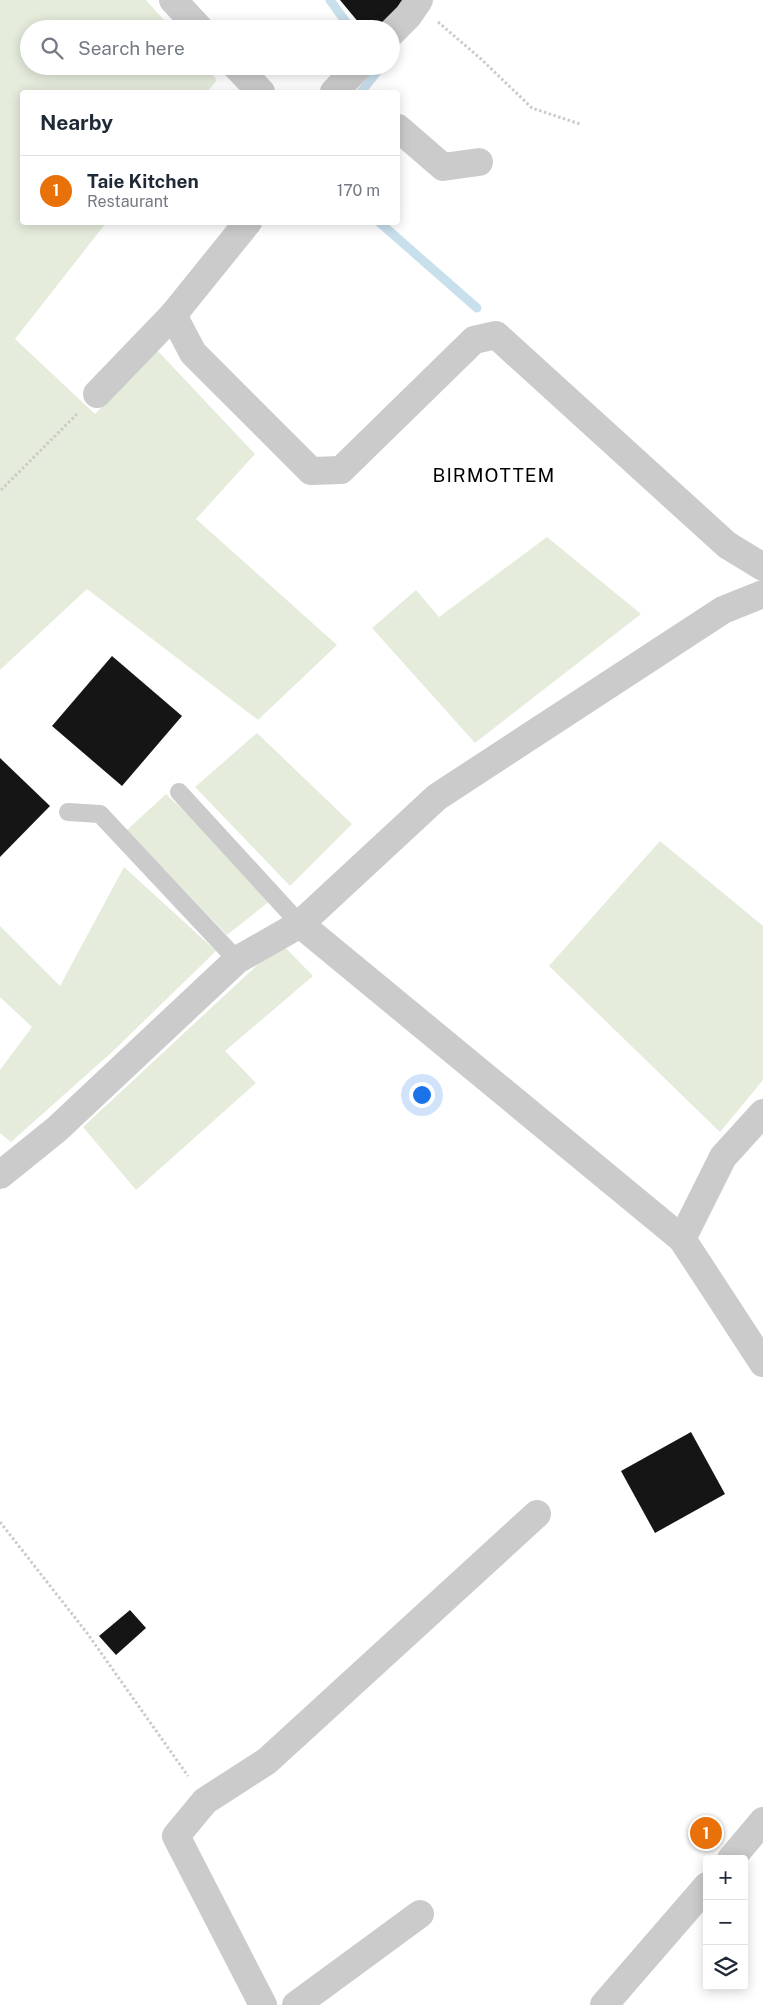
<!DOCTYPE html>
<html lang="en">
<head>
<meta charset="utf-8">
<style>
	body { margin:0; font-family:"Public Sans",sans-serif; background:#f6f6f7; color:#1f2937 }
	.controls { position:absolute; right:15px; bottom:15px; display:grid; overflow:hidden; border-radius:5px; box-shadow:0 2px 12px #0003 }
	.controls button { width:45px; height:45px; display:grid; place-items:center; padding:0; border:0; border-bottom:1px solid #e0e1e3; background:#fff; color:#1f2937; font:25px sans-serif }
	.you { position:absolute; left:421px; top:1094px; width:18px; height:18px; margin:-12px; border:4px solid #fff; border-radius:50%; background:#1a73e8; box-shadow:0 0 0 8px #1a73e833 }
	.badge { display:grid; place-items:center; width:32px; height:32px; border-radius:50%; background:#e53046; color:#fff; font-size:16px; font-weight:700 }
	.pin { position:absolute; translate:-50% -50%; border:2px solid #fff; box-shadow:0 1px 5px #0006 }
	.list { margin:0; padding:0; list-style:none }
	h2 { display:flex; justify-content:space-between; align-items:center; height:65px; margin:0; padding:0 20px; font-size:21px }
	h2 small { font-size:16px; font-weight:400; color:#747a83 }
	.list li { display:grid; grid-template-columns:32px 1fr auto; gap:15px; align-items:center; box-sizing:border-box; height:70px; padding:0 20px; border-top:1px solid #e0e1e3 }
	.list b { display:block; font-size:19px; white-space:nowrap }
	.list p { margin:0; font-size:16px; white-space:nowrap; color:#747a83 }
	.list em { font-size:16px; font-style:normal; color:#747a83 }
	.icon { flex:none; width:28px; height:28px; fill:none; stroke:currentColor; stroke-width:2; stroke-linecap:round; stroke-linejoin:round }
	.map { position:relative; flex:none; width:763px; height:2005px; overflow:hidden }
	.search { position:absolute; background:#fff; box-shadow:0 2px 12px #0003; left:20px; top:20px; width:380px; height:55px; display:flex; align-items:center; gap:12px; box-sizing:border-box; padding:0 18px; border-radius:28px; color:#747a83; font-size:19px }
	.panel { position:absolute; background:#fff; box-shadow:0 2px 12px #0003; left:20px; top:90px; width:380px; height:135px; border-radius:5px }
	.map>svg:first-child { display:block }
</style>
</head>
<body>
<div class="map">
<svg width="763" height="2005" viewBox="0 0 763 2005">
	<rect width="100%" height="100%" fill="#fff"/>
	<g fill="#e5ecdc">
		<path d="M0,0H146L172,29H29V66H205L217,80L207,92H22V222L106,223L15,339L95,414L156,349L255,454L196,519L337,645L258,720L87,589L0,670Z"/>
		<path d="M547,537L641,614L475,743L372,628L416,590L439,617Z"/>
		<path d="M257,733L352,824L290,886L195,787Z"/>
		<path d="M166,794L276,896L227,935L127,830Z"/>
		<path d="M660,841L763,926V1080L720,1132L549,966Z"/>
		<path d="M124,867L216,951L112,1052L11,1142L0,1133V1070L32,1027L0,997V926L60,986Z"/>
		<path d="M281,943L313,976L225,1051L256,1083L136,1190L83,1127Z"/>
	</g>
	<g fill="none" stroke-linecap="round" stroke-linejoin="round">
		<g stroke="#c8dfec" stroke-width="9">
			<path d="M330,0L351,29"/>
			<path d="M361,92L380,68L378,66"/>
			<path d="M379,222L477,308"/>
		</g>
	</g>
	<g fill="#151515">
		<path d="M340,0H406L378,29H364Z"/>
		<path d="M112,656L182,716L122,786L52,726Z"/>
		<path d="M0,758L50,806L0,857Z"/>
		<path d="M691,1432L725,1494L655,1533L621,1471Z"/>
		<path d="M130,1610L146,1628L116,1655L99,1636Z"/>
	</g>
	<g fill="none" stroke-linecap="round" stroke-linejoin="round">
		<g stroke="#cbcbcb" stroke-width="3" stroke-dasharray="2.5 2.5" stroke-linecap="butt">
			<path d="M438,22L481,59L532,108L580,124"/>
			<path d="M1,490L77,414"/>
			<path d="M0,1522L87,1633L188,1776"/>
		</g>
		<g stroke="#cbcbcb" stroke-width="18">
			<path d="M179,792L300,924"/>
			<path d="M68,812L100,814L237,960"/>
		</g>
		<g stroke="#cbcbcb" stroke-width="28">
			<path d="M173,0L200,29"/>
			<path d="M391,33L408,16L419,0"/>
			<path d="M236,66L261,92"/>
			<path d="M334,92L359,66"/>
			<path d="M398,128L443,167L479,162"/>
			<path d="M248,222L173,315L193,353L311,471L341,470L474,340L496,335L727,545L763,567"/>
			<path d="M97,394L173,315"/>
			<path d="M300,924L682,1239"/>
			<path d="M763,1113L723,1157L682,1239L763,1363"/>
			<path d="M0,1175L57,1129L237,960L300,924L437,797L723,610L763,594"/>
			<path d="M731,1859L763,1821"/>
			<path d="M263,2005L176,1836L205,1801L267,1761L537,1514"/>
			<path d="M296,2005L420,1914"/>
			<path d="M604,2005L707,1886"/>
		</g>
	</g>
	<g text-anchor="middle" stroke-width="5" stroke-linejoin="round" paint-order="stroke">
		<g font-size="19" letter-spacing="1" fill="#000" stroke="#fff">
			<text x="494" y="482">BIRMOTTEM</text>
		</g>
	</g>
</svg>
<div class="controls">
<button>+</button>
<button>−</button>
<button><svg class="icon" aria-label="layers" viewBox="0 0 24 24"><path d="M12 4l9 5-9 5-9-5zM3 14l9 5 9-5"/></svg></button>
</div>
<div class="you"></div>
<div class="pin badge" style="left:706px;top:1833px;background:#e8710a">1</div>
<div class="search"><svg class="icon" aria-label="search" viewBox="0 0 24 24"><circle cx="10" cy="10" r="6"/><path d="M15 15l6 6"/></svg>Search here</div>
<section class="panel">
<h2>Nearby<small></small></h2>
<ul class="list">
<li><span class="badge" style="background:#e8710a">1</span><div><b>Taie Kitchen</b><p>Restaurant</p></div><em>170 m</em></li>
</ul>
</section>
</div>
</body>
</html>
